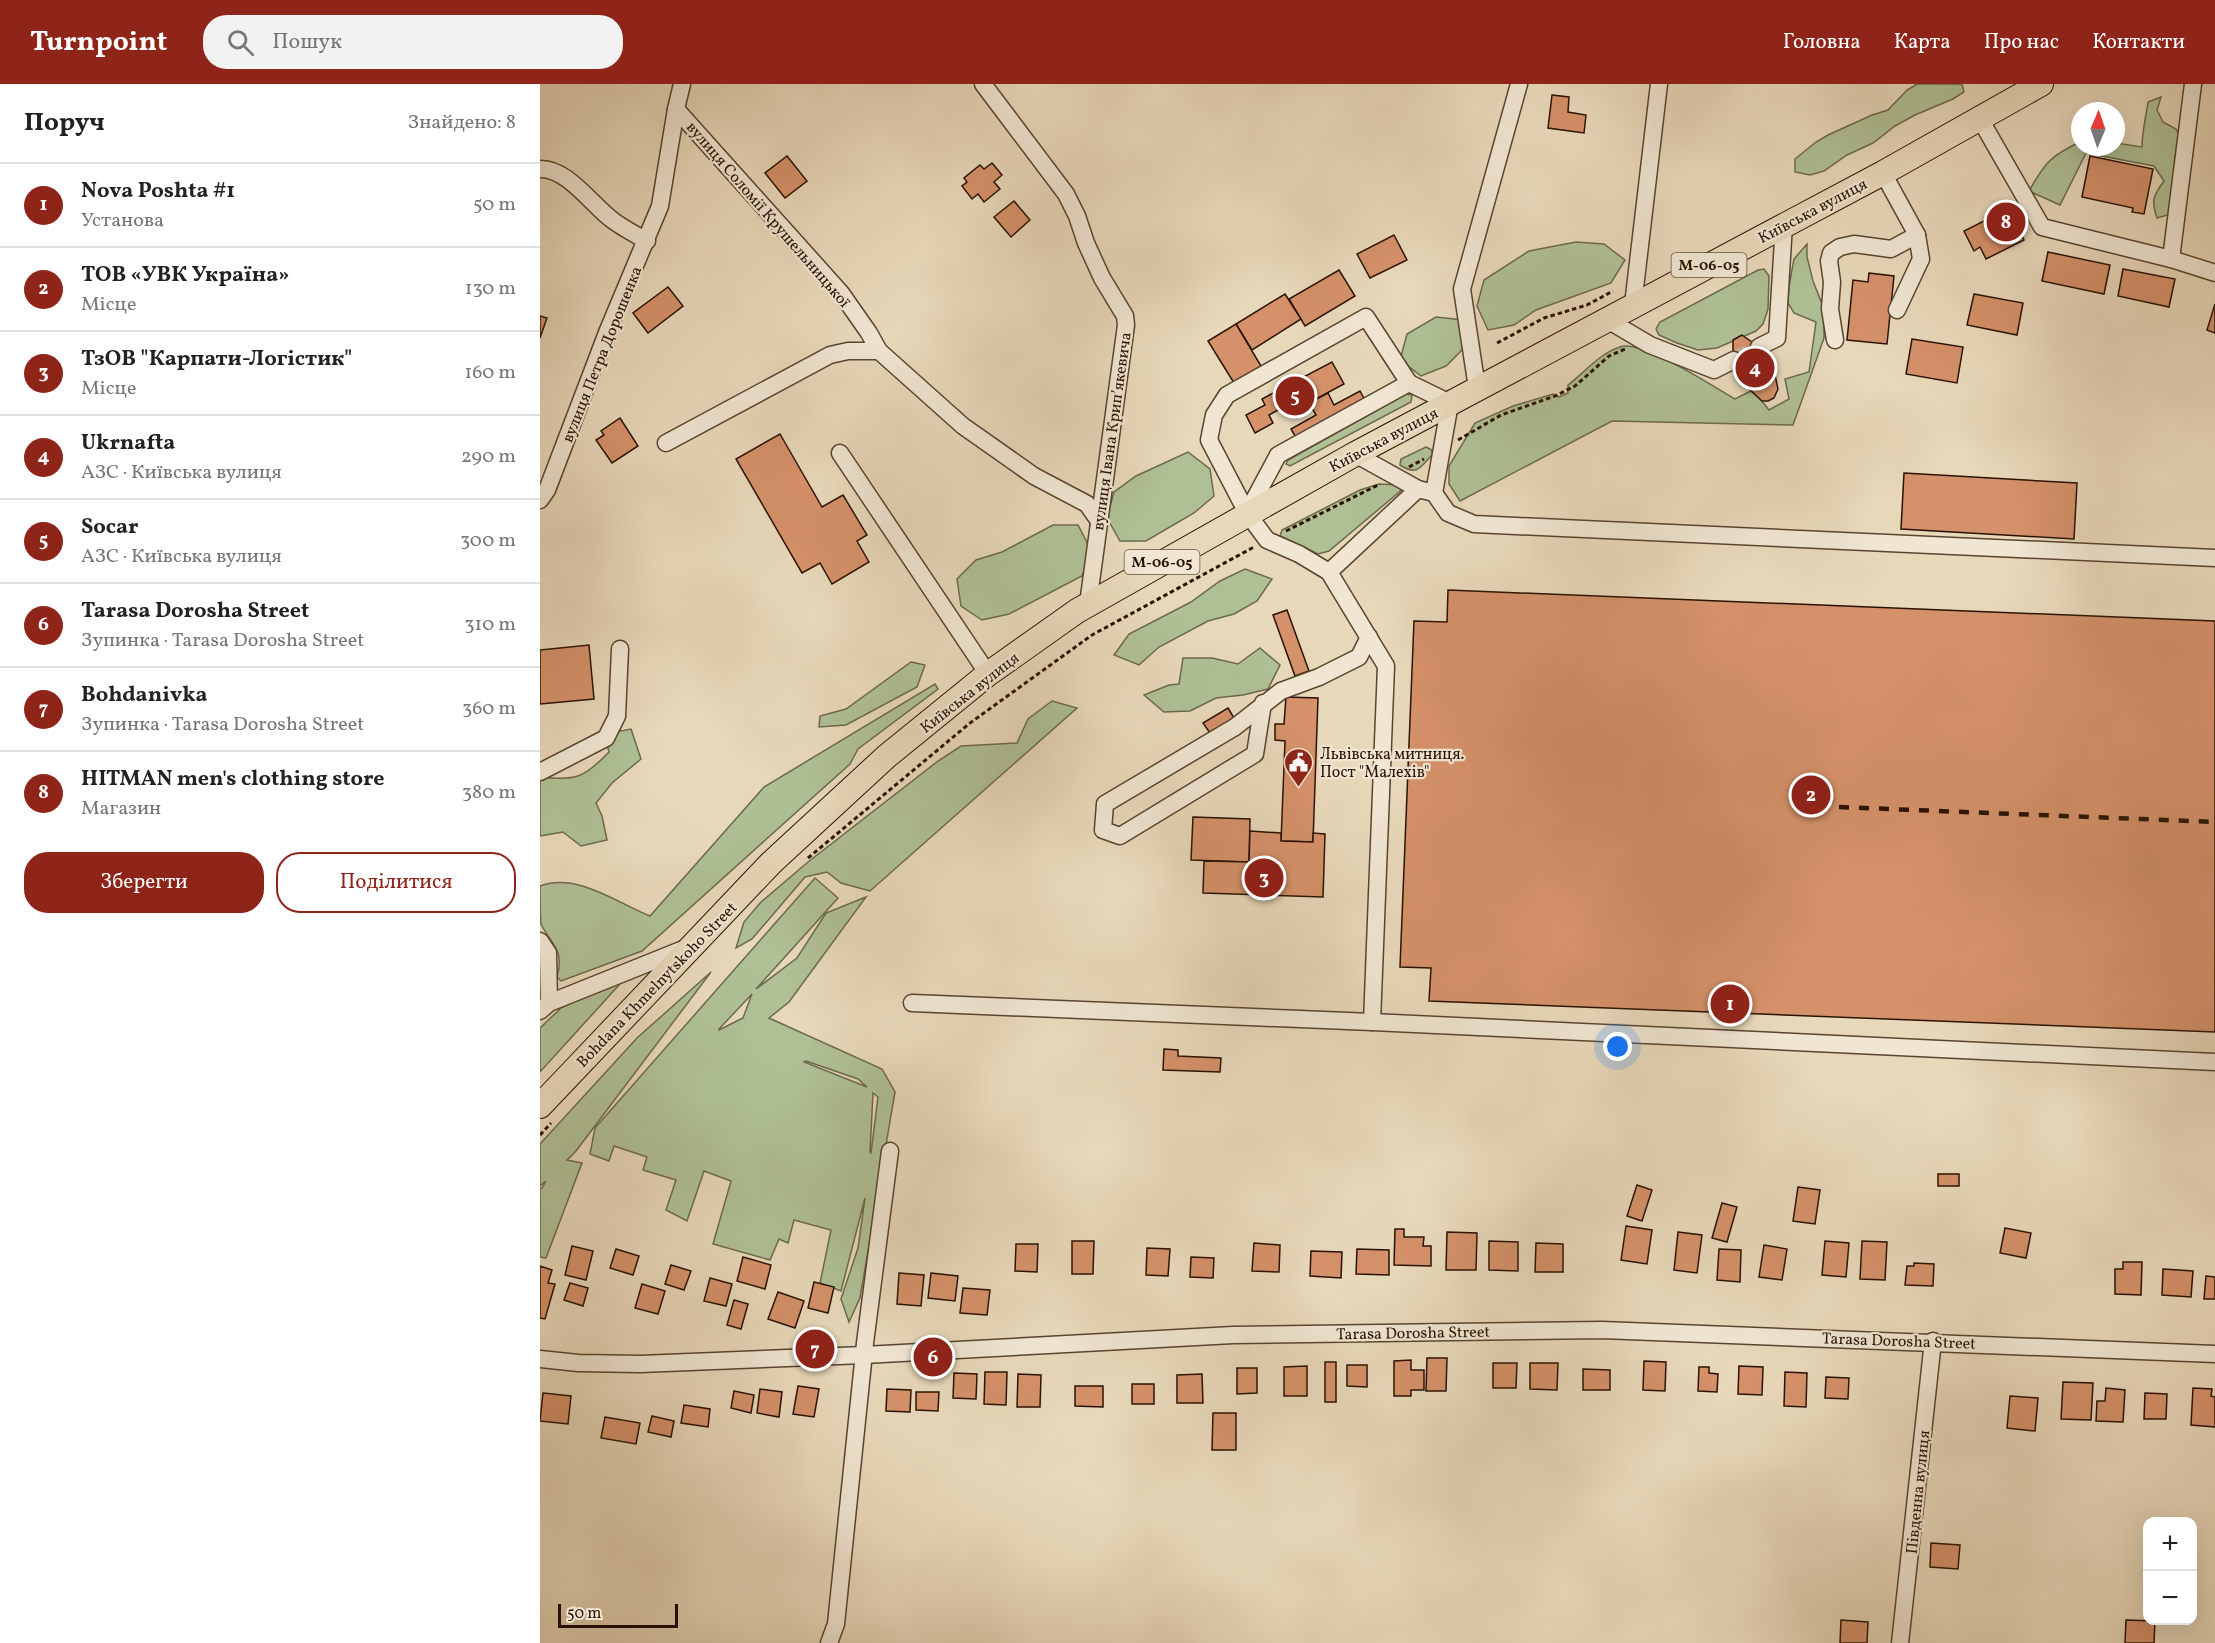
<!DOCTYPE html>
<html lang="uk">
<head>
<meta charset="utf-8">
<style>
	body { margin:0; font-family:Vollkorn,serif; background:#f2f2f2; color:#222 }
	.controls { position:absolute; right:18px; bottom:18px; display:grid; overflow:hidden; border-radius:12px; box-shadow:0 6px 24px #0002 }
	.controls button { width:54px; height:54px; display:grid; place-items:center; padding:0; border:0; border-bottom:2px solid #e0e0e0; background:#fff; color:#222; font:30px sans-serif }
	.compass { position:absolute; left:1531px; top:18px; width:54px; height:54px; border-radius:50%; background:#fff; box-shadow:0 6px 24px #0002; rotate:2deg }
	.scale { position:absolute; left:18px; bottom:15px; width:120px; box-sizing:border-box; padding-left:6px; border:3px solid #291202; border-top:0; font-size:16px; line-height:21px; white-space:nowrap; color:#291202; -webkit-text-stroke:4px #f0e6d2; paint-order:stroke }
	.you { position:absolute; left:1078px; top:963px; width:21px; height:21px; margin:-15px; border:4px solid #fff; border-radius:50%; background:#1a73e8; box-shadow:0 0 0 9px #1a73e833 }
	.badge { display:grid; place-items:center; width:39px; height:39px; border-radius:50%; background:#8f2418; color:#fff; font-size:20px; font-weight:700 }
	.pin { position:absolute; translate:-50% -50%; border:3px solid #fff; box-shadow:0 2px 6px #0006 }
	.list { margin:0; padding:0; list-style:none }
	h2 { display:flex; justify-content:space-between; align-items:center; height:78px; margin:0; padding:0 24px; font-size:26px }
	h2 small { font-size:20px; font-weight:400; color:#767676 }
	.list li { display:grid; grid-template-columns:39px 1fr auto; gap:18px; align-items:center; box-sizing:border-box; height:84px; padding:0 24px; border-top:2px solid #e0e0e0 }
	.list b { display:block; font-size:22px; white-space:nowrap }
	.list p { margin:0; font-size:20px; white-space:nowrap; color:#767676 }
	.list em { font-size:20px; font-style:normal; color:#767676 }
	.actions { display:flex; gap:12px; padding:18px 24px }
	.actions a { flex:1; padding:14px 0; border:2px solid #8f2418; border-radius:24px; text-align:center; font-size:21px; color:#8f2418 }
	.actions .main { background:#8f2418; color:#fff }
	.icon { flex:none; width:33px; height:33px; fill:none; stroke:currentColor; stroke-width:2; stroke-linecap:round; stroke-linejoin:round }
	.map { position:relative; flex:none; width:1675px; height:1559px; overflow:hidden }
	header { display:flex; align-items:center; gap:36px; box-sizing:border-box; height:84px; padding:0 30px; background:#8f2418; color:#fff }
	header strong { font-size:28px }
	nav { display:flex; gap:33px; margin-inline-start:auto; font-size:21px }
	.search { width:420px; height:54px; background:#f2f2f2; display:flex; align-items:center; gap:15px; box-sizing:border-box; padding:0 21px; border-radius:24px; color:#767676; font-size:22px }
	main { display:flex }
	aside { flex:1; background:#fff }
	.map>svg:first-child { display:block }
</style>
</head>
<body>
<header>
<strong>Turnpoint</strong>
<div class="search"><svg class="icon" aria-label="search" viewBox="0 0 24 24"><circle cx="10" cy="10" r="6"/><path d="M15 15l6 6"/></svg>Пошук</div>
<nav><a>Головна</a><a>Карта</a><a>Про нас</a><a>Контакти</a></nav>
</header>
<main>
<aside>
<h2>Поруч<small>Знайдено: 8</small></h2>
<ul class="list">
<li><span class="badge">1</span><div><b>Nova Poshta #1</b><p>Установа</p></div><em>50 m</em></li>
<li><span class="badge">2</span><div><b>ТОВ «УВК Україна»</b><p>Місце</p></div><em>130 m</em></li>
<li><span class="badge">3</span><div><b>ТзОВ &quot;Карпати-Логістик&quot;</b><p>Місце</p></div><em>160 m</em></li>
<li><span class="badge">4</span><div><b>Ukrnafta</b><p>АЗС · Київська вулиця</p></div><em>290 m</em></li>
<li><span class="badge">5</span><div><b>Socar</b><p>АЗС · Київська вулиця</p></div><em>300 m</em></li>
<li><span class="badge">6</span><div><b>Tarasa Dorosha Street</b><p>Зупинка · Tarasa Dorosha Street</p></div><em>310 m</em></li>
<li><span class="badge">7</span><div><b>Bohdanivka</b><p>Зупинка · Tarasa Dorosha Street</p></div><em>360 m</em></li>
<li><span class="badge">8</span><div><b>HITMAN men's clothing store</b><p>Магазин</p></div><em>380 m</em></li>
</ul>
<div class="actions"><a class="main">Зберегти</a><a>Поділитися</a></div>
</aside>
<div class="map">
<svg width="1675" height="1559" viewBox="0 0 1675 1559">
	<rect width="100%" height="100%" fill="#e8d8ba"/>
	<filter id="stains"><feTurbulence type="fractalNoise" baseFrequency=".00333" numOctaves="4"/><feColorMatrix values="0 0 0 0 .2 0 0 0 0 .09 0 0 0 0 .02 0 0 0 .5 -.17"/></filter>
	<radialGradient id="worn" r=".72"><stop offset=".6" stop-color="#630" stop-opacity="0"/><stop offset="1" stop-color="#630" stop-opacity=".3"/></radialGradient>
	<g fill="#afc095" stroke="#6c694c" stroke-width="1.5" fill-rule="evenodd">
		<path d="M1377,0H1422L1424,8L1413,15L1375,31L1355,42L1333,59L1307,71L1284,87L1270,91L1255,88V75L1276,58L1288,51L1332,31L1348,26L1367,6Z"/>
		<path d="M1621,13L1617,26L1623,38L1636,45L1643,57L1631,130L1617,134C1611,117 1613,112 1624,97L1614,82L1546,69L1520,121L1489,107C1505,79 1510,72 1540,58V63H1576V59L1602,63C1602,48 1606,33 1608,18Z"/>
		<path d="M1036,158L1064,160L1085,176L1071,199L996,226L974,241L948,246L937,222L944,196L989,167Z"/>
		<path d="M1267,160V173L1273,197L1284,225V254L1253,341L1072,337L920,417L909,400V382L935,339L973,322L1013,310L1019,313L1028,309V301C1044,289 1060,269 1080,263C1101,255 1174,303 1195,315L1213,306L1229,326L1249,315L1245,295L1269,288L1276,238L1254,229L1248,219L1249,202L1254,175Z"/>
		<path d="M1224,185L1229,192L1228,225L1223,240L1216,247L1177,264L1158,266L1137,259L1119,251L1116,245L1120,238L1218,186Z"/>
		<path d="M896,233L923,236L925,263L906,282L881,292L860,276L867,250Z"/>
		<path d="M866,310L872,311L871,318L750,382L746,380L748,376Z"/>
		<path d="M886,363L892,366V371C880,384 877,392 860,381L861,375Z"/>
		<path d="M648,368L670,385L674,412L654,429L606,457H580L567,434L574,408L596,392Z"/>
		<path d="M839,400L860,401L864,404L789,467L778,470L740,452L742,446L820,406Z"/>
		<path d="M513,441H538L551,466L542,492L469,530L442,536L421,522L417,495L436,476L462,468Z"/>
		<path d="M705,485L732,495L717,517L694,530L668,537L619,563L599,581L574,571L589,550L651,518L680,497Z"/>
		<path d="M720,564L740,581L728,605L703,611L676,614L650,627L624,628L604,611L629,601L639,600L643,574H672L698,580Z"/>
		<path d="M371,578L385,581L377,603L306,641L279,643L280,632L306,625Z"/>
		<path d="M395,600L398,605L318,665L310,680L102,867L21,897L17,893C25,865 11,861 1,840C0,831 0,813 0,802C37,788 77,819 110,832L224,703Z"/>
		<path d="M512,617L537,624L330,807L301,799L287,788L265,793L212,855L196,864L204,838L221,818L268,778L398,677L421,662L477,659L488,635Z"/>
		<path d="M91,645L101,675L72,699L56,719L62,732L67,756L41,762L23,748L0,752V693C36,697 44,694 69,668L64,650Z"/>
		<path d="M275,794L298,814L216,905L257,874L286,829L326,813L249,918L229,934L342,985L355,1008L320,1214L309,1238L301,1215L318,1164L325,1114L301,1207L280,1199L291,1146L254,1136L248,1159L239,1155L230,1176L173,1160L191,1097L164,1087L147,1137L126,1126L136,1096L103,1086L107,1073L74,1062L69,1077L50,1070L55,1044ZM212,910L203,934L179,946V945ZM266,977L318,995L327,1003L264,978ZM333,1009L338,1013L331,1069L330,1068Z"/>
		<path d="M171,888L36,1067L27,1076L42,1079L6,1174L0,1173V1104H2L6,1097L0,1102V1060L97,954Z"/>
		<path d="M74,897H79V901L0,988V944L21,924Z"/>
	</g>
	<g fill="#d5916a" stroke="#291202" stroke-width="1.5">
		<path d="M1012,11L1029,13L1028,28L1046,31L1044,49L1008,44Z"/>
		<path d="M247,72L267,97L245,114L225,89Z"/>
		<path d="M1550,72L1613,85L1604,130L1592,128L1593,124L1542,113Z"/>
		<path d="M452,79L462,91L454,98L460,105L444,118L438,110L432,115L422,102L427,98L424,94L440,81L444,85Z"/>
		<path d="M474,117L490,136L471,153L454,133Z"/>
		<path d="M1471,129L1484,156L1446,175L1440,163L1434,167L1424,147L1450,134L1452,138Z"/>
		<path d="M854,151L867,176L830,194L817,170Z"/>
		<path d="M1508,168L1570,181L1564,210L1502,197Z"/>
		<path d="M1583,185L1635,195L1629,223L1578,212Z"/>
		<path d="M799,186L815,212L765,242L749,215Z"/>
		<path d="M1329,189L1354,192L1347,260L1307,256L1313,196L1328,198Z"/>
		<path d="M128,203L143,222L108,249L93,229Z"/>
		<path d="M745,210L761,235L712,266L696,240Z"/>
		<path d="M1434,210L1483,219L1477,251L1427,241Z"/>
		<path d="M1675,220V249L1667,246Z"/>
		<path d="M0,232L7,234L0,254Z"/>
		<path d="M696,240L721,282L694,299L668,257Z"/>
		<path d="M1202,251L1219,263L1234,286L1238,305L1234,314L1228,317H1222L1208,304L1196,282L1193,267V256Z"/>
		<path d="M1372,255L1423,263L1417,299L1366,290Z"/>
		<path d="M792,278L804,300L763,322L759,315L729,331L733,339L715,349L706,331L725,321L722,315Z"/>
		<path d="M820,307L827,320L758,357L751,345L776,331L769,319L788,309L794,321Z"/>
		<path d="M80,334L98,362L72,379L56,356L64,351L61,347Z"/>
		<path d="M240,350L282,423L303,411L327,451L317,457L329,478L292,500L280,479L262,489L196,375Z"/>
		<path d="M1364,389L1537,399L1534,455L1361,445Z"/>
		<path d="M908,506L1675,537V948L889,917L891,884L860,883L874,537L907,538Z"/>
		<path d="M747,526L769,587L755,592L733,531Z"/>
		<path d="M49,561L54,615L0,620V566Z"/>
		<path d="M746,613L778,614L773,758L741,757L745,657L735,656V640H744Z"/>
		<path d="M688,624L694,634L670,649L663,639Z"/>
		<path d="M653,733L710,735L709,778L651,776Z"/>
		<path d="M710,747L741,749V757L773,758V749L785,750L783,813L663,809L664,777L709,778Z"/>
		<path d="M624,965L638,966V972L681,974L680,988L623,986Z"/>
		<rect x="1398" y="1090" width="21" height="12"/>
		<path d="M1097,1101L1112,1106L1102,1137L1087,1132Z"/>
		<path d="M1258,1103L1280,1106L1275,1140L1253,1137Z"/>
		<path d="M1182,1119L1197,1123L1187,1158L1172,1154Z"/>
		<path d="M1086,1142L1112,1146L1107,1180L1081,1176Z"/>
		<path d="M1465,1144L1491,1149L1486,1174L1460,1169Z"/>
		<path d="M855,1145H864V1153H884L883,1162H891V1182L854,1181Z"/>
		<path d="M907,1148L937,1149L936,1186H906Z"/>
		<path d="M1138,1148L1162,1151L1157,1189L1134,1186Z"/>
		<path d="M532,1157H554L553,1190H532Z"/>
		<path d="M949,1157L978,1158V1187L949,1186Z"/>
		<path d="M1285,1157L1309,1159L1306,1193L1282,1191Z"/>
		<path d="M1322,1157L1347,1158L1345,1196L1320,1195Z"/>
		<path d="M714,1159L740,1161L739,1188L712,1187Z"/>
		<path d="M996,1159L1023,1160V1188H995Z"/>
		<path d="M476,1160H498L497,1188L475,1187Z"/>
		<path d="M1224,1161L1247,1165L1242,1196L1219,1193Z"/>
		<path d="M32,1162L53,1167L46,1196L25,1191Z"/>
		<path d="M607,1164L630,1165L628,1192L606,1191Z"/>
		<path d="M76,1165L99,1172L93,1191L70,1184Z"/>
		<path d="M817,1165L849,1166V1191L816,1190Z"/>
		<path d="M1179,1165L1201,1166L1200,1198L1177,1196Z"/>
		<path d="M771,1167L802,1168L801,1194L770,1192Z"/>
		<path d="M203,1173L231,1181L225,1205L197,1197Z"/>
		<path d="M651,1173L674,1174L673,1194L650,1193Z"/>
		<path d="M1583,1178H1602L1601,1211L1575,1210V1185H1583Z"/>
		<path d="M1374,1179L1394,1180L1393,1202L1365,1201L1367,1182H1374Z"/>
		<path d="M131,1181L151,1187L144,1206L125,1200Z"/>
		<path d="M0,1182L12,1186L8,1199L15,1200L5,1235L0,1234Z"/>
		<path d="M1623,1185L1653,1187L1651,1213L1622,1211Z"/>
		<path d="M359,1189L384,1191L381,1222L357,1220Z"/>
		<path d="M391,1189L418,1192L415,1217L388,1214Z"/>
		<path d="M1666,1192L1675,1193V1215H1664Z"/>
		<path d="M170,1194L192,1200L186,1222L164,1217Z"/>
		<path d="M274,1198L294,1203L288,1229L268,1224Z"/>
		<path d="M30,1199L48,1204L43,1222L24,1216Z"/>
		<path d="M102,1200L125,1207L118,1230L95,1224Z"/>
		<path d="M423,1204L450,1206L447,1231L420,1229Z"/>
		<path d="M238,1208L264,1217L255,1244L228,1235Z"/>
		<path d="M194,1216L208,1220L201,1245L187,1241Z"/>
		<path d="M887,1274H907L906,1307H886Z"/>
		<path d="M871,1276V1286H884V1306H871V1312H854V1277Z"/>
		<path d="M1104,1277L1126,1278L1125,1307L1103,1306Z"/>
		<rect x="785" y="1278" width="11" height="40"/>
		<path d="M953,1279H977L976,1304H953Z"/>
		<path d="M990,1279H1018L1017,1306L990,1305Z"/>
		<path d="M807,1281H827V1303L807,1302Z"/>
		<path d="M767,1282V1312H744V1283Z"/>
		<path d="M1199,1282L1223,1283L1222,1311L1198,1310Z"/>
		<path d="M1159,1283H1169V1289L1178,1290L1177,1308L1158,1307Z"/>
		<path d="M697,1284H717V1309L697,1310Z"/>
		<path d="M1043,1285L1070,1286V1306H1043Z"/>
		<path d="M445,1288H467L466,1321L444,1320Z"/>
		<path d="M1245,1288L1267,1289L1266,1323L1244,1322Z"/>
		<path d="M414,1289L437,1290L436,1315L413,1314Z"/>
		<path d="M478,1290L501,1291L500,1323H477Z"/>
		<path d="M662,1290L663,1319H637V1291Z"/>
		<path d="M1286,1293L1309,1294L1308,1315L1285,1314Z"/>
		<path d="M1523,1298L1553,1299L1551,1336L1521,1335Z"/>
		<rect x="592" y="1300" width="22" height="20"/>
		<path d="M258,1302L279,1305L274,1333L253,1330Z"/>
		<path d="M535,1302H563V1323L535,1322Z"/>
		<path d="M1566,1304L1585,1306L1583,1338L1556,1337L1557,1317H1565Z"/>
		<path d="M1653,1304L1672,1305L1671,1312L1675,1313V1343L1651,1341Z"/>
		<path d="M220,1305L242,1308L239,1333L217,1329Z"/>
		<path d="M347,1305L371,1306L370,1328L346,1327Z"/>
		<path d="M194,1307L214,1311L211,1329L191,1324Z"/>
		<path d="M376,1308H399L398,1327L376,1326Z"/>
		<path d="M3,1309L31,1312L28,1340L0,1337Z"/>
		<path d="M1605,1309L1627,1310L1626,1335H1604Z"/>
		<path d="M1470,1312L1498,1314L1495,1347L1467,1344Z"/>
		<path d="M144,1321L170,1325L168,1343L141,1339Z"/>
		<path d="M673,1329H696V1366H672Z"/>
		<path d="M112,1332L134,1337L131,1353L108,1348Z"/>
		<path d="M65,1333L100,1339L96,1360L61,1354Z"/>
		<path d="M1391,1459L1420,1461L1418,1485L1390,1483Z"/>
		<path d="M1301,1536L1328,1538L1327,1559H1300Z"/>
		<path d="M1586,1536L1615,1537L1614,1559H1585Z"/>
	</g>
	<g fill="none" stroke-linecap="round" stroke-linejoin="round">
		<path stroke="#cbba9e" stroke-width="16" stroke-dasharray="16 8" stroke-linecap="butt" d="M1194,276L1219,263"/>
		<defs>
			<g id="minor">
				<path d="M443,0L526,110L537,132L546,159L562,194L585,232L586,241L548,520"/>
				<path d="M136,25L301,209L329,249L339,267L423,342L494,392L547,420L559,437"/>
				<path d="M1440,35L1502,143L1631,175L1675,189"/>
				<path d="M0,85C28,84 53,123 75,138C85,145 96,151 107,157"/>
				<path d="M1631,175L1653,0"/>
				<path d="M1093,221L1119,0"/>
				<path d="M1357,226L1381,175L1377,151"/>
				<path d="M1066,235L1110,261L1174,286L1194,276"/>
				<path d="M1295,256L1290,225L1292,198L1289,177L1291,169L1300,163L1314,160L1351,165L1377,151L1343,89"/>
				<path d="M1219,263L1237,254L1244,140"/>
				<path d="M937,304L922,205L979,0"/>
				<path d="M126,359L290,271L308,267H339"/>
				<path d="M300,369L448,590"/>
				<path d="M815,370L878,405L894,409L908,429L934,440L1675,474"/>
				<path d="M0,416L7,406L68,246L120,122L136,25L142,0"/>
				<path d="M707,429L738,371L869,299L910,319L894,409"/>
				<path d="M789,488L878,405"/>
				<path d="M723,619L715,670L580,752L563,746L565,720L695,643L741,607L779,593L819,573L829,553"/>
				<path d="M0,688L66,654L77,632L80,565"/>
				<path d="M0,857L8,869L9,919"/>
				<path d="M372,919L832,938L1675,978"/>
				<path d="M0,927L9,919L146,864"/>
				<path d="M832,938L846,582L789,488L759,470L727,456L707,429L669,356L674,331L687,311L826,233L869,299"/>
				<path d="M0,1275L38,1279L100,1280L324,1271L693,1251L1062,1246L1675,1270"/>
				<path d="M289,1559L296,1540L325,1259L350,1067"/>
				<path d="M1360,1559L1393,1257"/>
			</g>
			<path id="highway" d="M0,1022L231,779L347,672L448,590L537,527L815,370L1343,89L1501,0"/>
		</defs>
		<use href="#minor" stroke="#594430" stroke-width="19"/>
		<use href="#highway" stroke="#291202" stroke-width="26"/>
		<g stroke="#291202" stroke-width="3" stroke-dasharray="4.5 3" stroke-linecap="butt">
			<path d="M957,259L1004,234L1047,221L1073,207"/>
			<path d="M918,356L961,331L1015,312L1035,302L1069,272L1085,265"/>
			<path d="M869,383L884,375"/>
			<path d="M746,447L840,400"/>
			<path d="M268,774L430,639L552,551L714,463"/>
			<path d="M0,1051L11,1039"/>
		</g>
		<use href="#minor" stroke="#f0e6d2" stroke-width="16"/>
		<use href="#highway" stroke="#e8d8ba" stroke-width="24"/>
		<path stroke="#291202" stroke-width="4.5" stroke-dasharray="10 10" stroke-linecap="butt" d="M1299,723L1675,738"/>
	</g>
	<defs>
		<symbol id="civic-pin" viewBox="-11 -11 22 30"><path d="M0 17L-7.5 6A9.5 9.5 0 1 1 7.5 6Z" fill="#8f2418" stroke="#f0e6d2"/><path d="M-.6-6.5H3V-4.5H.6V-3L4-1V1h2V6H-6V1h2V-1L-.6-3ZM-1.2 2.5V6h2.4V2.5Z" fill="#fff"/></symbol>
	</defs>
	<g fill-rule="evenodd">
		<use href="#civic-pin" x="742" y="662" width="33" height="45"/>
	</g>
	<g text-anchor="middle" stroke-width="4.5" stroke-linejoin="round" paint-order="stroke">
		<g fill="#f0e6d2" stroke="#655240" stroke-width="1.5">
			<rect x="1131.5" y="169" width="75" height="24" rx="4.5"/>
			<rect x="584.5" y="466" width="75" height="24" rx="4.5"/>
		</g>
		<g font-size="15" font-weight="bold" fill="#291202">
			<text x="1169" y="186">М-06-05</text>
			<text x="622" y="483">М-06-05</text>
		</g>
		<g font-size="16" fill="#291202" stroke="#f0e6d2">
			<text transform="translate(1272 126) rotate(-28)" y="6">Київська вулиця</text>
			<text transform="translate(229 130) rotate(49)" y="6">вулиця Соломії Крушельницької</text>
			<text transform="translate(61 270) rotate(-68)" y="6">вулиця Петра Дорошенка</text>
			<text transform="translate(571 347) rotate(-82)" y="6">вулиця Івана Крипʼякевича</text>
			<text transform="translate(843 355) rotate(-28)" y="6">Київська вулиця</text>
			<text transform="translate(429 608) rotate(-38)" y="6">Київська вулиця</text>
			<text transform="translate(116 900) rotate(-46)" y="6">Bohdana Khmelnytskoho Street</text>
			<text transform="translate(873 1248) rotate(-1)" y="6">Tarasa Dorosha Street</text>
			<text transform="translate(1359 1256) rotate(2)" y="6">Tarasa Dorosha Street</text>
			<text transform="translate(1377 1408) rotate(-84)" y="6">Південна вулиця</text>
		</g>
		<g font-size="16" fill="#291202" stroke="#f0e6d2" text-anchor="start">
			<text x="780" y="675">Львівська митниця.<tspan x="780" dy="18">Пост "Малехів"</tspan></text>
		</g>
	</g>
	<rect width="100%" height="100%" filter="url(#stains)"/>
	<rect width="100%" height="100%" fill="url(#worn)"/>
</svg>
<div class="controls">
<button>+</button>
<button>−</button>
</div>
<svg class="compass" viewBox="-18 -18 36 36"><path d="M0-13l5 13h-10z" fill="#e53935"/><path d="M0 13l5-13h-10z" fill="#767676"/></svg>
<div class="scale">50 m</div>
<div class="you"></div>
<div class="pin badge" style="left:1190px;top:920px">1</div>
<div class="pin badge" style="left:1271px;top:711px">2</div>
<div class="pin badge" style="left:724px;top:794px">3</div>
<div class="pin badge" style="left:1215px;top:284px">4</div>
<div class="pin badge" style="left:755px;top:312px">5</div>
<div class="pin badge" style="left:393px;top:1273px">6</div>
<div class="pin badge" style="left:275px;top:1265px">7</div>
<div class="pin badge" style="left:1466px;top:138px">8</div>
</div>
</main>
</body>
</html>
